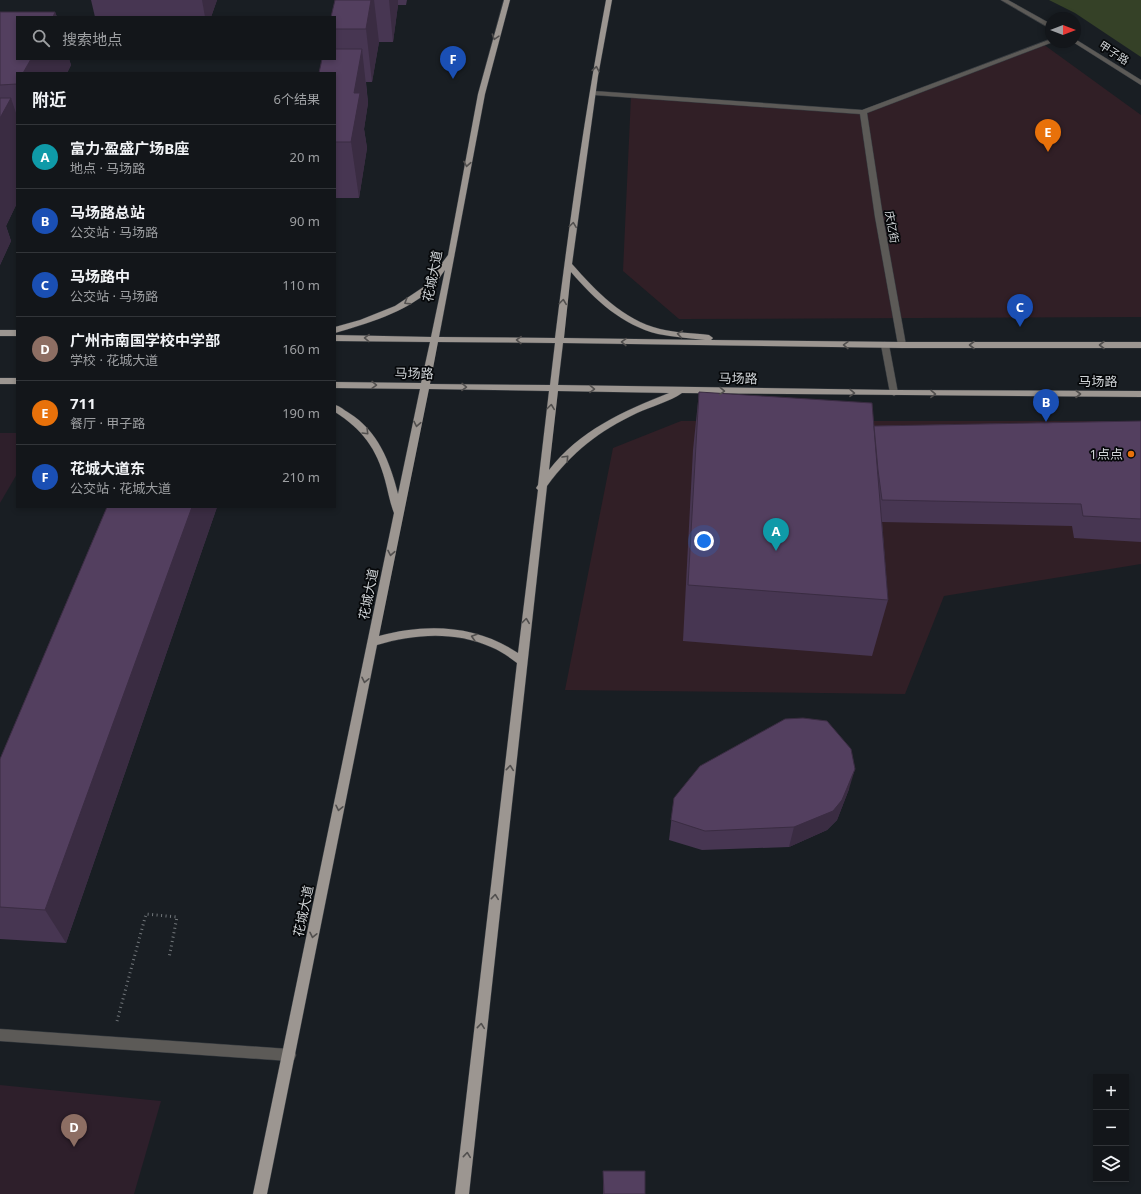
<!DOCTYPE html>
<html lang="zh">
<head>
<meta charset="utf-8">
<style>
	body { margin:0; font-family:"Noto Sans","Noto Sans SC",sans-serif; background:#1c1f23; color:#f1f3f6 }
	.controls { position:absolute; right:12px; bottom:12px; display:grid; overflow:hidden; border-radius:0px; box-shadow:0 2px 6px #0003 }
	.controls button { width:36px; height:36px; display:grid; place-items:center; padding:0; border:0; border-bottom:1px solid #323539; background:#13161a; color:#f1f3f6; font:20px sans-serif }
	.compass { position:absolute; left:1045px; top:12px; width:36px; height:36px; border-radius:50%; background:#13161a; box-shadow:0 2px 6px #0003; rotate:90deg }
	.you { position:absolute; left:704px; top:541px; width:14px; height:14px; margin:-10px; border:3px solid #fff; border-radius:50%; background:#1a73e8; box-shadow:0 0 0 6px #1a73e833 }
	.badge { display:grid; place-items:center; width:26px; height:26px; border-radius:50%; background:#db2777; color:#fff; font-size:13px; font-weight:700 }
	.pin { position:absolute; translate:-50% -33px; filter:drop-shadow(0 1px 2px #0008) }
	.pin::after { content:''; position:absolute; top:21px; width:14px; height:12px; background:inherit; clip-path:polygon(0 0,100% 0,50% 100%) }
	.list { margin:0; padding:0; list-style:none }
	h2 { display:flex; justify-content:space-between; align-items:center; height:52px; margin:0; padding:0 16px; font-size:17px }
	h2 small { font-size:13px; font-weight:400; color:#9d9fa2 }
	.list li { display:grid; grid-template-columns:26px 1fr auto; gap:12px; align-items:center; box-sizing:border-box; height:64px; padding:0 16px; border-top:1px solid #323539 }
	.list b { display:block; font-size:15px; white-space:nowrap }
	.list p { margin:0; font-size:13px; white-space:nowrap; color:#9d9fa2 }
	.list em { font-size:13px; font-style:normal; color:#9d9fa2 }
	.icon { flex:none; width:22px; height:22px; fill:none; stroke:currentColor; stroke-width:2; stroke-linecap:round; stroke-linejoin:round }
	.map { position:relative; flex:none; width:1141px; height:1194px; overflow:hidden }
	.search { position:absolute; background:#13161a; box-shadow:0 2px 6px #0003; left:16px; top:16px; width:320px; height:44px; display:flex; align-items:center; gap:10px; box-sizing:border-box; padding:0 14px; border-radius:0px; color:#9d9fa2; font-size:15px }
	.panel { position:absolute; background:#13161a; box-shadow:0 2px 6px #0003; left:16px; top:72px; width:320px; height:436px; border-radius:0px }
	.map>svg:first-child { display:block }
</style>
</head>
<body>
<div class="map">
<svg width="1141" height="1194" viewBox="0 0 1141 1194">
	<rect width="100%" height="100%" fill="#191e23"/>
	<g fill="#311f26">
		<path d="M1043,44L1141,115V317L679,319L623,271L631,96L863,112Z"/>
		<path d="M681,421H1141V564L944,596L905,694L565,690L613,448Z"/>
	</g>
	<g fill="#2e1f2b">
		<path d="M0,433H17V474L0,503Z"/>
		<path d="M0,1085L161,1101L134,1194H0Z"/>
	</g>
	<path fill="#354127" d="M1049,0H1141V57L1075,13Z"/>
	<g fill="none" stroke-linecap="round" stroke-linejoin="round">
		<defs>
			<g id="minor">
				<path d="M1001,0H1008L1051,24V29Z"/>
				<path d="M1051,39V42H1053L867,113L883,217L906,345L902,348L898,345L875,217L860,114L594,95L591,93L594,91L862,110Z"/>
				<path d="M1075,39L1141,80V85L1073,42H1075Z"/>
				<path d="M885,342L889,345L898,393L894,396L890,393L881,345Z"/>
				<path d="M0,1029L289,1049L294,1050L296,1055L294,1060L289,1061L0,1041Z"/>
			</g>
			<g id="major">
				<path d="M504,0H510L485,94L439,337L555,338C569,225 585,112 606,0H612L598,76L572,264C596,291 623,320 660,329C676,333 693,333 709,335L713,338L711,340L902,342H1141V348H902L563,343L558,385L894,390L1141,391V397L682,393C671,401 650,407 637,413C599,431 572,452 547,486L469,1194H455L517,663C509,657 501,651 491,647C454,631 415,634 377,645L267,1194H253L394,513C390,503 388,491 385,480C377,449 362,429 335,412V405C340,406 344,410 349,413C378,431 390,462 398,494L420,389L335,388V382L421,383L430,342L335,341V335L431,337L445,270C440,276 436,285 430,290C406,312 366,324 335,333V327L360,320L395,306L425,286L448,255L478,94ZM571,272C595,300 622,325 658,334C674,337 689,338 705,340L564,338ZM438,342L555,343L550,385L430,384ZM429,389L549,391L538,485L536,488L538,490L518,653C476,625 427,623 379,636ZM558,391L669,393C623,411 579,431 549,470Z"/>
				<rect x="0" y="330" width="17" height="6"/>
				<rect x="0" y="378" width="17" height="6"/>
			</g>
		</defs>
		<use href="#minor" stroke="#363b40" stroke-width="1"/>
		<use href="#major" stroke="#363b40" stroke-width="1"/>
		<path stroke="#72777b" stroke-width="3" stroke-dasharray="1 3.5" stroke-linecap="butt" d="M117,1021L146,914L177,917L169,958"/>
		<use href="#minor" fill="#5c5a57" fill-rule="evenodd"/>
		<use href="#major" fill="#9c9691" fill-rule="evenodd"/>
	</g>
	<g fill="#473652">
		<path d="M91,0H217L211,17H95Z"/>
		<path d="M335,0H407L406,5H398L393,42H379L372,82H366L368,103L364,129L367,148L359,198H335Z"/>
		<path d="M0,12H55L57,17H17V59H69L71,65L67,73H17V178L16,181L17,184V203L6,226L11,241L0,265Z"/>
		<path d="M699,392L874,426L1141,421V542L1074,538L1072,526L882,522L888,600L872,656L683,641L693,450Z"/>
		<path d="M107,507H217L66,943L0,939V759Z"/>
		<path d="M849,789L837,820L827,830L789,847L702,850L669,840L674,798Z"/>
		<path d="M603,1171L645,1194H603Z"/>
	</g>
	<g fill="#3a2c42">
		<path d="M202,0H217L211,17H205Z"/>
		<path d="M371,0H374L379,42L372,82L366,29Z"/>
		<path d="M389,0H398V5L393,42Z"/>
		<path d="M55,12L57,17H53Z"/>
		<path d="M362,49L368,103L364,129L367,148L359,198L351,142L354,93Z"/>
		<path d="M31,59H69L71,65L67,73H23Z"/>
		<path d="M11,98L17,116V178L16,181L17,184V203L6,226L11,241L0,265V118Z"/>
		<path d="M192,507H217L66,943L45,910Z"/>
		<path d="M855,769L849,789L837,820L827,830L789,847L794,827Z"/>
	</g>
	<g fill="#533f5f" stroke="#3a2c42">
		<path d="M335,0H371L366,29H335V17H331Z"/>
		<path d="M0,12H55L53,17H17V59H31L23,73H17V84L0,85Z"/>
		<path d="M335,49H362L354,93H360L351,142H335V73H319L322,59H335Z"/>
		<path d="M0,98H11L0,118Z"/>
		<path d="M699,392L872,403L888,600L688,585Z"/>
		<path d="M1141,421V519L1083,516L1081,504L882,500L878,470L874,426Z"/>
		<path d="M107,507H192L45,910L0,907V759Z"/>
		<path d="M803,718L827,721L851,749L855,769L842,800L833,811L794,827L705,831L671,820L674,798L700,766L785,719Z"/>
		<path d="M603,1171H645V1194H604Z"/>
	</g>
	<defs><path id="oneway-chevron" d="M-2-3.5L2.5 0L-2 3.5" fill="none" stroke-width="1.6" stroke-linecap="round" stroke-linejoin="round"/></defs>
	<g stroke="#514f4e">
		<use href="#oneway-chevron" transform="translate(495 37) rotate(108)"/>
		<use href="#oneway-chevron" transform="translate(596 69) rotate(-80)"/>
		<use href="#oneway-chevron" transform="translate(467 164) rotate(100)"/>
		<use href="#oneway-chevron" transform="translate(573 225) rotate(-82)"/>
		<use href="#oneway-chevron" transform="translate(407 302) rotate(148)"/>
		<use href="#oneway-chevron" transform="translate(563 302) rotate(-83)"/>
		<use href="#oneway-chevron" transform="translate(680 334) rotate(-171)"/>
		<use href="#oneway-chevron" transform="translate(367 338) rotate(-179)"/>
		<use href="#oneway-chevron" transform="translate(519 340) rotate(-179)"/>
		<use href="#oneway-chevron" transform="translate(624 342) rotate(-179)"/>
		<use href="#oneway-chevron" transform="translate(846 345) rotate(-179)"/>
		<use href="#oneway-chevron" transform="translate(972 345) rotate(180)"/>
		<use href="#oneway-chevron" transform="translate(1102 345) rotate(-180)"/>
		<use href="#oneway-chevron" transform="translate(374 385) rotate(1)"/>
		<use href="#oneway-chevron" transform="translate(464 387) rotate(1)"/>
		<use href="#oneway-chevron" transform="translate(592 389) rotate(1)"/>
		<use href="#oneway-chevron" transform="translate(722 391) rotate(1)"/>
		<use href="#oneway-chevron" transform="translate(852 393) rotate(1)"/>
		<use href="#oneway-chevron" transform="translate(933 394) rotate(1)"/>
		<use href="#oneway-chevron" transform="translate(1078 394)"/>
		<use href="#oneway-chevron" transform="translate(551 407) rotate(-83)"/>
		<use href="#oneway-chevron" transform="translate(417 424) rotate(101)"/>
		<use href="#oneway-chevron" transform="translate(366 432) rotate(45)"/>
		<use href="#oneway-chevron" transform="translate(566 458) rotate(-47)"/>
		<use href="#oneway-chevron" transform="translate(391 553) rotate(101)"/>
		<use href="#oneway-chevron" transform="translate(526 621) rotate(-83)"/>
		<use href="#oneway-chevron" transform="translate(474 637) rotate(-163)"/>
		<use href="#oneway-chevron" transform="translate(365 680) rotate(102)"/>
		<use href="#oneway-chevron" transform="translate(510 768) rotate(-84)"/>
		<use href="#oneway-chevron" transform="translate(339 808) rotate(102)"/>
		<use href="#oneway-chevron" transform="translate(495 897) rotate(-84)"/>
		<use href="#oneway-chevron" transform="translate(313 935) rotate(102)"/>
		<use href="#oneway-chevron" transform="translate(481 1026) rotate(-84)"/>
		<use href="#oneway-chevron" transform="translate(467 1155) rotate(-84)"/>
	</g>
	<circle fill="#e8710a" stroke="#06080a" stroke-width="1.5" cx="1131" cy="454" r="4"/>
	<g text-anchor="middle" stroke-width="3.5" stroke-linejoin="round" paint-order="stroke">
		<g font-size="11" fill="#cfd3d6" stroke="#06080a">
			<text transform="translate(1114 53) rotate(33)" y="4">甲子路</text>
			<text transform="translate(892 227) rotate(80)" y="4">庆亿街</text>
		</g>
		<g font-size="13" fill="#cfd3d6" stroke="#06080a">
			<text transform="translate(432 276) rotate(-79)" y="5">花城大道</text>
			<text transform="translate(414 373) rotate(1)" y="5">马场路</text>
			<text transform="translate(738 378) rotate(1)" y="5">马场路</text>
			<text x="1098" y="386">马场路</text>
			<text transform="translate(368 594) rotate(-79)" y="5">花城大道</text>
			<text transform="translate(303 911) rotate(-78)" y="5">花城大道</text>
		</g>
		<g font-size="13" fill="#cfd3d6" stroke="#06080a" text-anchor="end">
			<text x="1123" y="459">1点点</text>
		</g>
	</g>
</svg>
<div class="controls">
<button>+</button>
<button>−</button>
<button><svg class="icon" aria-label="layers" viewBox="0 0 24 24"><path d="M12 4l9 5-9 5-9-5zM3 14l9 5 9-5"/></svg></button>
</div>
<svg class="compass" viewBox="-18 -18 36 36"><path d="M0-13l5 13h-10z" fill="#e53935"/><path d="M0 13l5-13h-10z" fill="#9d9fa2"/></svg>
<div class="you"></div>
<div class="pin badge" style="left:776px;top:551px;background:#0f9aa8">A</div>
<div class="pin badge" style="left:1046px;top:422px;background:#1a4fb4">B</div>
<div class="pin badge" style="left:1020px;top:327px;background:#1a4fb4">C</div>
<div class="pin badge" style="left:74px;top:1147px;background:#8d6e63">D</div>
<div class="pin badge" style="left:1048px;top:152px;background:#e8710a">E</div>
<div class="pin badge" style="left:453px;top:79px;background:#1a4fb4">F</div>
<div class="search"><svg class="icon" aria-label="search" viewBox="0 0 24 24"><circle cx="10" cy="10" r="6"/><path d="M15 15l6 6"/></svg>搜索地点</div>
<section class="panel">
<h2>附近<small>6个结果</small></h2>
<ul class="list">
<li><span class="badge" style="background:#0f9aa8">A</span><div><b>富力·盈盛广场B座</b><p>地点 · 马场路</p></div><em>20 m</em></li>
<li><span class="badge" style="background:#1a4fb4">B</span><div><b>马场路总站</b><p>公交站 · 马场路</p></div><em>90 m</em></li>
<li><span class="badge" style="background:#1a4fb4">C</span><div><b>马场路中</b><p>公交站 · 马场路</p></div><em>110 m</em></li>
<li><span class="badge" style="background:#8d6e63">D</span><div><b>广州市南国学校中学部</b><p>学校 · 花城大道</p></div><em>160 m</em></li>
<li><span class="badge" style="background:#e8710a">E</span><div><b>711</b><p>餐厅 · 甲子路</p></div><em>190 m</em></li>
<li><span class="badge" style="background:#1a4fb4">F</span><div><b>花城大道东</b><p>公交站 · 花城大道</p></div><em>210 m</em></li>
</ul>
</section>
</div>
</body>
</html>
